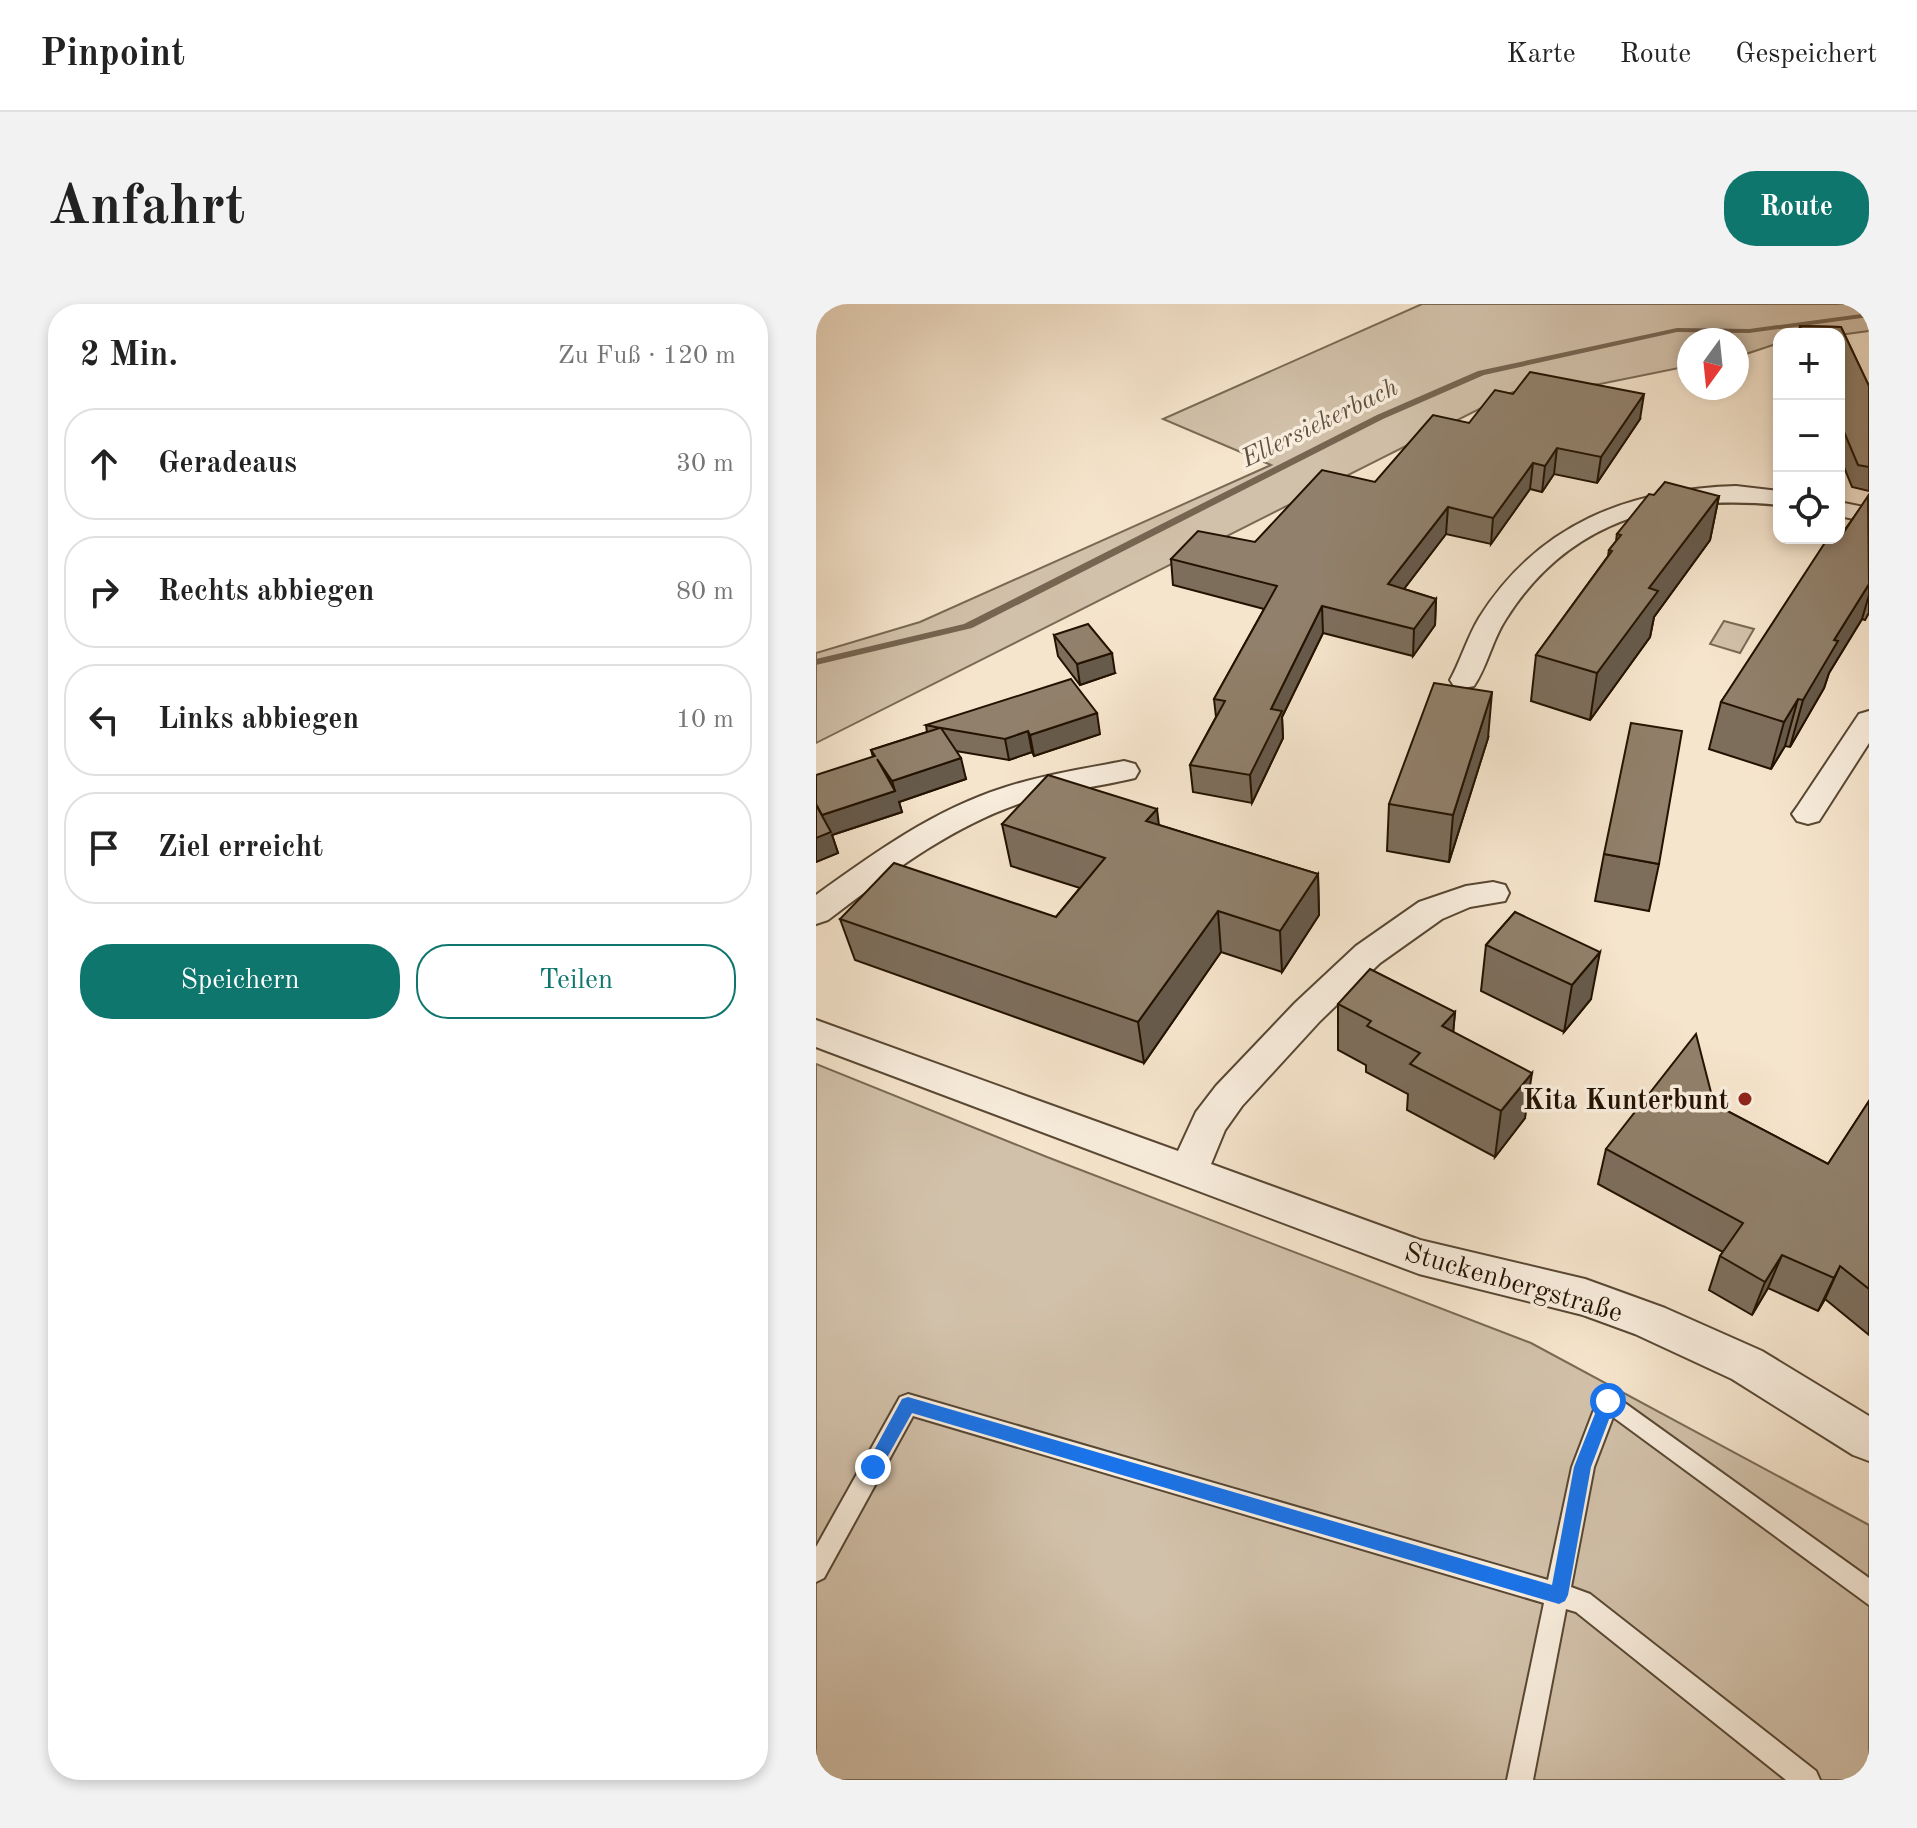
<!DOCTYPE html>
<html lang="de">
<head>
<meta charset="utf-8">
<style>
	body { margin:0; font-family:"Old Standard TT",serif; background:#f2f2f2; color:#222 }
	.controls { position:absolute; right:24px; top:24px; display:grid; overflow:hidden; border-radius:16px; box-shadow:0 4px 12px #0003 }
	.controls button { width:72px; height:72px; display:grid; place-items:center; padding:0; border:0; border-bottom:2px solid #e0e0e0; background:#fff; color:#222; font:40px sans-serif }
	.compass { position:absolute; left:861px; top:24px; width:72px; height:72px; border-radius:50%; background:#fff; box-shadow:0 4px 12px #0003; rotate:195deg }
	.stop { position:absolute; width:24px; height:24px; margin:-18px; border:6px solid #1a73e8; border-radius:50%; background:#fff }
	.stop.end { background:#1a73e8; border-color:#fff; box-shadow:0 2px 8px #0008 }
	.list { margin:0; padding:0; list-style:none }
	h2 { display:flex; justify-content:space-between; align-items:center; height:104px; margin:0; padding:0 32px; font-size:34px }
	h2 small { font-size:26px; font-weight:400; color:#767676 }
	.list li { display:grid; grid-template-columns:52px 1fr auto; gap:24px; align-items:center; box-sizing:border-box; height:112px; margin:0 16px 16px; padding:0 16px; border:2px solid #e0e0e0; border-radius:32px }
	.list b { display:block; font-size:30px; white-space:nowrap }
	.list em { font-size:26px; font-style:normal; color:#767676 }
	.actions { display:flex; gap:16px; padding:24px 32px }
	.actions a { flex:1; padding:18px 0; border:2px solid #0f766e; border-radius:32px; text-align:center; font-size:28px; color:#0f766e }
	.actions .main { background:#0f766e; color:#fff }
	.icon { flex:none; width:44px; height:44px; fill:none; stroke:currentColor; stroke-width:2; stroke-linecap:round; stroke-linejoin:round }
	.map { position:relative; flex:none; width:1053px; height:1476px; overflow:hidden; border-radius:32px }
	header { display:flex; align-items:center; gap:48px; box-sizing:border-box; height:112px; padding:0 40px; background:#fff; border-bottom:2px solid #e0e0e0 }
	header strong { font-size:38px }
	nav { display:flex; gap:44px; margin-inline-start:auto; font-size:28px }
	.intro { display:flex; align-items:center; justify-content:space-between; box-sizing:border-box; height:192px; padding:0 48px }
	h1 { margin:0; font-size:56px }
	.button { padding:20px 36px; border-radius:32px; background:#0f766e; color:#fff; font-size:28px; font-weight:700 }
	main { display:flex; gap:48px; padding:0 48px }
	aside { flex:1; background:#fff; border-radius:32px; box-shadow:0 4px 12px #0003 }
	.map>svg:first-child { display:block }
</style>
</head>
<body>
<header>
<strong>Pinpoint</strong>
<nav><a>Karte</a><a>Route</a><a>Gespeichert</a></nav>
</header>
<div class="intro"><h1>Anfahrt</h1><a class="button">Route</a></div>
<main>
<aside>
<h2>2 Min.<small>Zu Fuß · 120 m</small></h2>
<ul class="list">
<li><svg class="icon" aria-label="ahead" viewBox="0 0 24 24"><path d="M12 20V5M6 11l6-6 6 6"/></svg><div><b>Geradeaus</b></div><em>30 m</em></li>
<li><svg class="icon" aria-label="right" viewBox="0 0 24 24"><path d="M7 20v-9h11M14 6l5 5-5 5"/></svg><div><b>Rechts abbiegen</b></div><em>80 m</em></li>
<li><svg class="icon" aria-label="left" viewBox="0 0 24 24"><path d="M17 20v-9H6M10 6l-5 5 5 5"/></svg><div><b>Links abbiegen</b></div><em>10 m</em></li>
<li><svg class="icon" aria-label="arrive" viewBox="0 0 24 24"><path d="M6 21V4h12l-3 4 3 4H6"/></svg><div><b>Ziel erreicht</b></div></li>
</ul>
<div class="actions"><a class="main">Speichern</a><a>Teilen</a></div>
</aside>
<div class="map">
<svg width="1053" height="1476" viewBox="0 0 1053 1476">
	<rect width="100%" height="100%" fill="#f6e5cd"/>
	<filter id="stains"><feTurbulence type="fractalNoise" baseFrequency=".0025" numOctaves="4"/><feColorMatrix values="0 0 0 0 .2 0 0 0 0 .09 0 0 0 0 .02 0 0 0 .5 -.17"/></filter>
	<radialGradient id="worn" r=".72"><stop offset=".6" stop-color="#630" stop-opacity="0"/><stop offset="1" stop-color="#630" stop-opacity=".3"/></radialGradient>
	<g fill="#d2c1aa" stroke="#7a6a55" stroke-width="2">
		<path d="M606,0H1053V27L1023,31L963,30V39L921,53V36H873V62L784,80L697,88L0,439V349L104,318L455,161L347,115Z"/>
		<path d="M908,317L938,325L924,349L894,340Z"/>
		<path d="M0,760L231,853L715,1039L1053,1221V1476H0Z"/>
	</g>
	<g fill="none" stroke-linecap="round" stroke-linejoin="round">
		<path fill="#766551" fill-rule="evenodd" d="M1053,9V13L933,29L861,28L668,71L567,115L156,324L0,361V355L148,320L561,111L662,67L861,24L933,25Z"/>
		<defs>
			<path id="service" d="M792,1087L1053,1274V1301L797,1113L778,1163L755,1283L774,1290L1000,1467L1004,1476H970L760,1308L750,1305L717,1476H691L728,1299L97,1112L8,1274L0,1278V1243L84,1093L92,1090L732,1276L756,1163L784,1090Z"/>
			<g id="minor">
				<path d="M920,182L963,187V201C851,190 753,215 690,315C676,336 672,361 658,382L648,384L638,382L634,376C645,356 651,334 663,314C722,220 813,185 920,182Z"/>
				<path d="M1023,198L1053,204V218L1023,212Z"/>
				<path d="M1053,407V439L1003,517L992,520L981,517L976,510L981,503L1043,410Z"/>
				<path d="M308,457L319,460L323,467L319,474C283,483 246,486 211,497C136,521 73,570 12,616L0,620V591C58,549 118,506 187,484C226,471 267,465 308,457Z"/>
				<path d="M677,578L689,581L693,589L689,597L654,603L626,615L564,659L504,717L426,802L409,826L395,860L604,936L769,975L849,1004L946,1047L1053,1112V1157L1037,1151L916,1075L819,1030L767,1011L603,970L0,743V716L362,847L380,808L400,782L479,699L540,642L603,598L650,582Z"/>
			</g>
		</defs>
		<use href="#service" stroke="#584733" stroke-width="4"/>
		<use href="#minor" stroke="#584733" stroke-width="4"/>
		<use href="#service" fill="#f9eede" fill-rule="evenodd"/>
		<use href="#minor" fill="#f9eede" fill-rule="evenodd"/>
	</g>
	<g fill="#7d6e5c" stroke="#231200" stroke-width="2">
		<path d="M984,22L1025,23L1053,82V187L1036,183L1023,151V30H982Z"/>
		<path d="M824,115L781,179L738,170L726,188L714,185L675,240L630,230L588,285L620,295L619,321L597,352L507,329L466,413L467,434L436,499L377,488L374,461L400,413L398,395L448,305L357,281L355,255L439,238L559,178L653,119Z"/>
		<path d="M838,191L903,192L894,236L838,313L834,333L774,416L715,397L720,351L792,252L793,246L800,237L801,230Z"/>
		<path d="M1053,192V309L1049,316L1046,315L1013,369L1008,384L974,443L969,442L955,465L893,445L905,398Z"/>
		<path d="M238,331L299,369L264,381L242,352Z"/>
		<path d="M110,421L284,430L218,452L216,448L193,456L140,447L150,475L83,498L86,508L16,531L22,549L0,558L57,453L55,446L111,428Z"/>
		<path d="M672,434L633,558L571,547L573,500Z"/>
		<path d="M186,520L343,521L502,570L503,611L466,668L405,648L328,759L39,656L24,615L240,613L264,584L195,562Z"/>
		<path d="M788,550L843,560L833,607L779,597Z"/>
		<path d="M699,608L775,695L748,728L665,687L670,641Z"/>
		<path d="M522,700L639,708L637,728L709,814L679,853L591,806L592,790L550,768V761L522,746Z"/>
		<path d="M1053,797V1031L1009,995L1002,1007L952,984L936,1011L893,986L904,952L907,948L782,880L790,845L898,800L1012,860Z"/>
	</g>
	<g fill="#665a4b" stroke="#231200" stroke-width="2">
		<path d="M828,90L824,115L781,179L785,153Z"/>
		<path d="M741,144L738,170L726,188L729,162Z"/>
		<path d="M717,159L714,185L675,240L677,214Z"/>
		<path d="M903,192L894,236L838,313L834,333L774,416L781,369L833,284Z"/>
		<path d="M632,203L630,230L571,307L572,280Z"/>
		<path d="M1053,280V291L1046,315L1013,369L1008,384L974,443L987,396L1018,336Z"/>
		<path d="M620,295L619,321L597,352L598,325Z"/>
		<path d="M506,302L507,329L466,413L467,434L436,499L434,471L455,405Z"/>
		<path d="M296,349L299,369L264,381L261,360Z"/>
		<path d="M676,388L672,434L633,558L637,511Z"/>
		<path d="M982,395L969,442L955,465L968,418Z"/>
		<path d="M281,409L284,430L218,452L214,431Z"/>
		<path d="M212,427L216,448L193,456L189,435Z"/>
		<path d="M145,454L150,475L83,498L86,508L16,531L22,549L0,558V534L6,511L79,487L76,477Z"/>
		<path d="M341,505L346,546L330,517Z"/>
		<path d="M502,570L503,611L466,668L464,627Z"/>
		<path d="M402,607L405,648L328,759L322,718Z"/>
		<path d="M784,648L775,695L748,728L756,681Z"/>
		<path d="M639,708L635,754L626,722Z"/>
		<path d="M716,769L709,814L679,853L685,807Z"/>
		<path d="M966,951L952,984L936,1011L949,978Z"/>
		<path d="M1024,962L1009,995L1002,1007L1018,974Z"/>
	</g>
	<g fill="#91806b" stroke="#231200" stroke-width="2">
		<path d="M984,22L1025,23L1053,82V163L1042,161L1023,116V30H987Z"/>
		<path d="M714,68L828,90L785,153L741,144L729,162L717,159L677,214L632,203L572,280L620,295L598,325L506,302L455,405L466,407L434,471L374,461L409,397L398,395L461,282L355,255L382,227L439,238L506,166L559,178L617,111L653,119L679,86L697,90Z"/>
		<path d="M849,178L903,192L833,284L842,287L781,369L720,351L796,247L793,246L805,231L801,230L833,190L838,191Z"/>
		<path d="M1052,192L1053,280L1018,336L1022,337L987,396L982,395L968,418L905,398L1012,234H1023V230L1026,231Z"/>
		<path d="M272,320L296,349L261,360L238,331Z"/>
		<path d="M255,375L281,409L214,431L212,427L189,435L125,424L145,454L76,477L61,455L79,487L6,511L0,500V471L59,452L55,446L124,424L110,421Z"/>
		<path d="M618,379L676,388L637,511L573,500Z"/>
		<path d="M815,419L866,427L843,560L788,550Z"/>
		<path d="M232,471L341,505L330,517L502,570L464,627L402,607L322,718L24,615L78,559L240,613L289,554L186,520Z"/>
		<path d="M0,501L15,528L0,534Z"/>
		<path d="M699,608L784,648L756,681L670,641Z"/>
		<path d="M554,665L639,708L626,722L716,769L685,807L594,760L604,749L551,722L555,717L522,700Z"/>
		<path d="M880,730L898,800L1012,860L1053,797V985L1024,962L1018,974L966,951L949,978L904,952L927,919L790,845Z"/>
	</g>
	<path fill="#1a73e8" d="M792,1090L800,1097L775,1163L752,1291L749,1297L743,1300L96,1109L63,1168H51L49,1163L86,1095L92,1093L736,1281L758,1163L786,1092Z"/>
	<circle fill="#8f2418" stroke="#f9eede" stroke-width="3" cx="929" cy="795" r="8"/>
	<g text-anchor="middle" stroke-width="7" stroke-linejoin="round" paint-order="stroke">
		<g font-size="26" font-style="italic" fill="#62513d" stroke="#f9eede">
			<text transform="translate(503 118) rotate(-26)" y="9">Ellersiekerbach</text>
		</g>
		<g font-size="28" font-weight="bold" fill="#231200" stroke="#f9eede" text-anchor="end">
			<text x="913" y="805">Kita Kunterbunt</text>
		</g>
		<g font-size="28" fill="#231200" stroke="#f9eede">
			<text transform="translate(698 977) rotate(16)" y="10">Stuckenbergstraße</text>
		</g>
	</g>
	<rect width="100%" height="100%" filter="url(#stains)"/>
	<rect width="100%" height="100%" fill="url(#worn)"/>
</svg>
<div class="controls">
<button>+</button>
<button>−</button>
<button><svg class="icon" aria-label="locate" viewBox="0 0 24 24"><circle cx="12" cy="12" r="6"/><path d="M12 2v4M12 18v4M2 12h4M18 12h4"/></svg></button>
</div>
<svg class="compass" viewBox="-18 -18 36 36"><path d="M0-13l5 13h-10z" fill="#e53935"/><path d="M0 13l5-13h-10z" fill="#767676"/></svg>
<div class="stop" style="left:792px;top:1097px"></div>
<div class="stop end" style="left:57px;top:1163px"></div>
</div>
</main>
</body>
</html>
